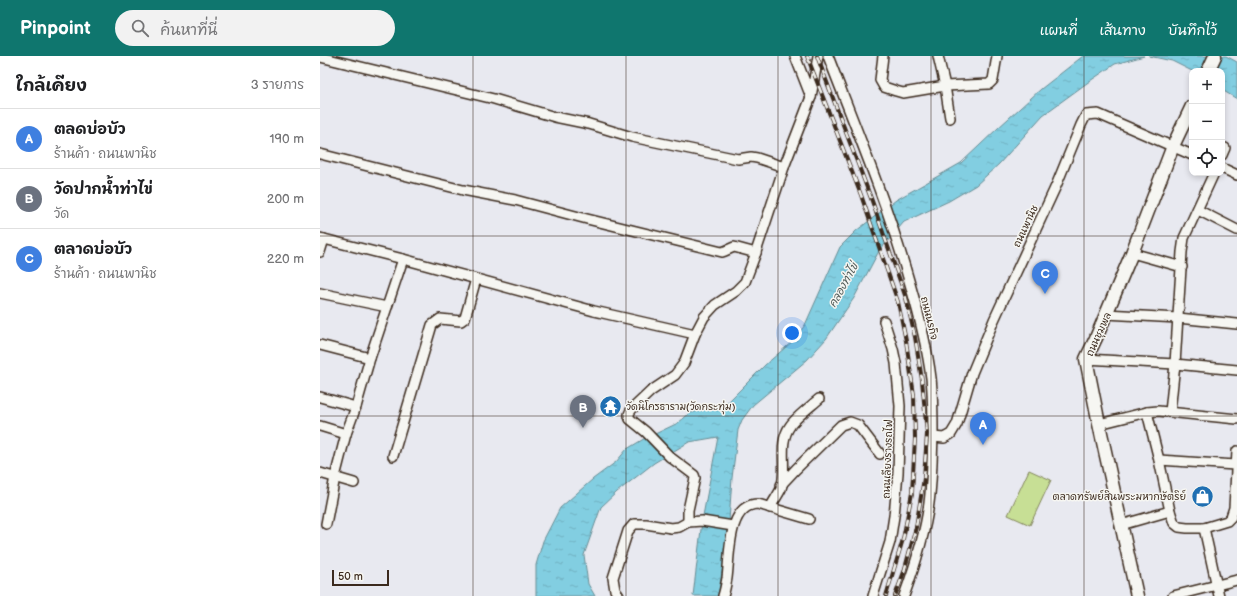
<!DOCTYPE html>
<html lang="th">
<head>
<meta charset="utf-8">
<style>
	body { margin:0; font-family:"Balsamiq Sans","Playpen Sans Thai",sans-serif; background:#f2f2f2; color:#202124 }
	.controls { position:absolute; right:12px; top:12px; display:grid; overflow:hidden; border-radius:8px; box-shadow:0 2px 6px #0003 }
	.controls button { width:36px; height:36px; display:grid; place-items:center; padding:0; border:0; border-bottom:1px solid #e0e0e0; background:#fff; color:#202124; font:20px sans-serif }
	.scale { position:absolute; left:12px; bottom:10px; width:57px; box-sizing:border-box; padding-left:4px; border:2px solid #3b2a1e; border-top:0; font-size:11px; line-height:14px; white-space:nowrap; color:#3b2a1e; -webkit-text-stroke:3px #f6f6f2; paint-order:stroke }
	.you { position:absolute; left:472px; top:277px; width:14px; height:14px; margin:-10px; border:3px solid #fff; border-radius:50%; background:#1a73e8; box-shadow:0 0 0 6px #1a73e833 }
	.badge { display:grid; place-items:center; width:26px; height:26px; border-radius:50%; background:#0f766e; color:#fff; font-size:13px; font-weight:700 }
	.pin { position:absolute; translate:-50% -33px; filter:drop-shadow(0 1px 2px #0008) }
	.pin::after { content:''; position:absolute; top:21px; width:14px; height:12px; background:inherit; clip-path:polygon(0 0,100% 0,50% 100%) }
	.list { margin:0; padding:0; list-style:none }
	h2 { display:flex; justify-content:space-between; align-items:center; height:52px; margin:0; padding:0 16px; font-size:17px }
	h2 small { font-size:13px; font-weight:400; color:#757577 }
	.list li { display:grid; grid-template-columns:26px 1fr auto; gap:12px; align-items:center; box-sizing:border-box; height:60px; padding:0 16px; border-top:1px solid #e0e0e0 }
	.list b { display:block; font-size:15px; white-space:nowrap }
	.list p { margin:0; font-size:13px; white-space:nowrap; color:#757577 }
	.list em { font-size:13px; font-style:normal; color:#757577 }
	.icon { flex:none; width:22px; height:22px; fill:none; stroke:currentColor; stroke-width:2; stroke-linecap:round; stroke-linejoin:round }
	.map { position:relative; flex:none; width:917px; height:540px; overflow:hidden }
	header { display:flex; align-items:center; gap:24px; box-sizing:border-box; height:56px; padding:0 20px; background:#0f766e; color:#fff }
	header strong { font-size:19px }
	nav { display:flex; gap:22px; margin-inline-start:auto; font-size:14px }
	.search { width:280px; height:36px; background:#f2f2f2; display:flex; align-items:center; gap:10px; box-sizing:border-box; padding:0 14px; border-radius:22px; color:#757577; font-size:15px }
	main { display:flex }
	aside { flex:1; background:#fff }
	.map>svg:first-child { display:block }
</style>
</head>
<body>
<header>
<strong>Pinpoint</strong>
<div class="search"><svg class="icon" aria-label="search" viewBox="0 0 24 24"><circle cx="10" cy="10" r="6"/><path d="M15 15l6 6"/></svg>ค้นหาที่นี่</div>
<nav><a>แผนที่</a><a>เส้นทาง</a><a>บันทึกไว้</a></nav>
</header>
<main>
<aside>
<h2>ใกล้เคียง<small>3 รายการ</small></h2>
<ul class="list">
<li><span class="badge" style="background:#3f7fe0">A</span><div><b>ตลดบ่อบัว</b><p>ร้านค้า · ถนนพานิช</p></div><em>190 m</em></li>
<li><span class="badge" style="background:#6b7280">B</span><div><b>วัดปากน้ำท่าไข่</b><p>วัด</p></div><em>200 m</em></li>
<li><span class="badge" style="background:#3f7fe0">C</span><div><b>ตลาดบ่อบัว</b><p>ร้านค้า · ถนนพานิช</p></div><em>220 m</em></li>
</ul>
</aside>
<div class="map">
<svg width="917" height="540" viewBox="0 0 917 540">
	<defs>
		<pattern id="water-ripples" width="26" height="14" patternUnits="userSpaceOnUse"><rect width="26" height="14" fill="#82cee1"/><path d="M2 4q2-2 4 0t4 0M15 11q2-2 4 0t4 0" fill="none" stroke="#71b1c1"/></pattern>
	</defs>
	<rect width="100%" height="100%" fill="#e8e9f0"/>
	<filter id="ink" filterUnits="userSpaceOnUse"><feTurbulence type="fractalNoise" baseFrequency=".025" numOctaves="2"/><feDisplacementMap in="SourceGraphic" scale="8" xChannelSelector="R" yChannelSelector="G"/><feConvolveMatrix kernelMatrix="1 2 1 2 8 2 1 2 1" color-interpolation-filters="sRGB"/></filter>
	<g filter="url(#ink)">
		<path fill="#c7df95" stroke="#81845a" d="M709,414L731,424L710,469L688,459Z"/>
		<g fill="url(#water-ripples)" stroke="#668c93">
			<path d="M763,0H824L795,8L767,27L723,59L679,108L656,129L629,145L584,166L559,195L534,242L506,283L487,304L433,349L422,364L418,374L412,422L408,480L398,540H373L382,465L398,381L369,386L334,407L297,436L281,451L264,499L268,528L275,540H216V509L223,485L240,452L273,423L296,406L307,393L327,381L335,378L358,367L370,357L406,348L445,309L473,285L485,269L520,191L536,175L576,144L641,107L678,72L721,33Z"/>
			<path d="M829,0H906L917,6V43L902,34V15H872L852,5Z"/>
		</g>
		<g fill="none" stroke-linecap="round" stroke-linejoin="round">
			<defs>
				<g id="minor">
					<path d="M475,0L491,41"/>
					<path d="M508,0C537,75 568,150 590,228C599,259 607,290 611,322C613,341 613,361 613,380C612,402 612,425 609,447C605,479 595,510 584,540"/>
					<path d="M563,0L560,24L564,31L576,35L583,37L625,30L669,28L673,24L677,0"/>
					<path d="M618,0L625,30L630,62"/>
					<path d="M0,1L174,43L235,61L269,68L312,81L418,103L431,101L437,102L464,111"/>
					<path d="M0,98L143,134L195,144L267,163L402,196L405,195L414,191L436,197"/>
					<path d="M902,99L905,92"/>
					<path d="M902,112L917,119"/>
					<path d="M878,154L917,174"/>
					<path d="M0,182L83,203L274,255L375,278"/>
					<path d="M0,196L4,183"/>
					<path d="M812,197L862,211"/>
					<path d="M0,237L67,251"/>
					<path d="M786,258L858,262L917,268"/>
					<path d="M0,289L50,302"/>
					<path d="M766,303L855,308L917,314"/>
					<path d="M0,341L36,351"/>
					<path d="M827,356L839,404L850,455L854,467L859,471L867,472H884L907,465L911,461L914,452L917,395"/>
					<path d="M850,356L855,308L862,196L864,182L894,117"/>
					<path d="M779,368L827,356L838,355L917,363"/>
					<path d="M0,370L26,378"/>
					<path d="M613,381L624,382L631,378L637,368L652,317L674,264L736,130L761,69L766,59L778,58L872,99"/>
					<path d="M73,400L112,269L120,263L141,265L145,262L156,223"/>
					<path d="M839,404L915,409"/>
					<path d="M0,417L34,427"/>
					<path d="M461,429L476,413L521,369L530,366L538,369L560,398"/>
					<path d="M450,452C453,446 458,439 461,433C468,413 457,388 470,370C475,362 491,350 499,343"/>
					<path d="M368,466V454L375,422L374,419L350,401L326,376L310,363C308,359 309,357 312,353L331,335L355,319L364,307L375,278L384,261L395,249L416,235L425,226L434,202L464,111L491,41L498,0"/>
					<path d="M6,468L15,421L26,378L36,351L50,302L83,203"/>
					<path d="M801,469L850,455"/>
					<path d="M884,472L899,540"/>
					<path d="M299,540L295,534L293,522L308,475L314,468H326L351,472L359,471L368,466L382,465L413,470"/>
					<path d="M403,540C405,534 406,528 407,522C410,501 407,448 438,448L489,463"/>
					<path d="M553,540L570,486L574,460L578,417L580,350L576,307L573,293L564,265"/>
					<path d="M853,540L917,524"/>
				</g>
				<g id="major">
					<path d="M888,15L895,0"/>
					<path d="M817,540L779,368L766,303L776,282L812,197L853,90L872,50"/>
				</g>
			</defs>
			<use href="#minor" stroke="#3b2a1e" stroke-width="12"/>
			<use href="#major" stroke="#3b2a1e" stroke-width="15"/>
			<use href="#minor" stroke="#f6f6f2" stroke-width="9"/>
			<use href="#major" stroke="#f6f6f2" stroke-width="12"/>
			<defs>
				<g id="rail">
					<path d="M487,0L541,139L578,246L586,285L594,339L595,382L592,437L583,483L566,540"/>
					<path d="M497,0L552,145L586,242L595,281L602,324L607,378L604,422L596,471L584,516L575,540"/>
				</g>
			</defs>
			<use href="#rail" stroke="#3b2a1e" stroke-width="4"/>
			<use href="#rail" stroke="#f6f6f2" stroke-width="2.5" stroke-dasharray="8" stroke-linecap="butt"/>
		</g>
	</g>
	<path fill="none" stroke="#3b2a1e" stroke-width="1" stroke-opacity="0.55" d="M153,0V540M306,0V540M458,0V540M611,0V540M764,0V540M0,180H917M0,360H917"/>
	<defs>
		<symbol id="temple-disc" viewBox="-11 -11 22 22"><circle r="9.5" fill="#1f6fb2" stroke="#f6f6f2"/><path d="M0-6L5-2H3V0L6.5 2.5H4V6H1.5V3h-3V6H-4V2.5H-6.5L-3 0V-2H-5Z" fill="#fff"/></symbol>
		<symbol id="shop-disc" viewBox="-11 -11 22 22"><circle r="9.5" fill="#1f6fb2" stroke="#f6f6f2"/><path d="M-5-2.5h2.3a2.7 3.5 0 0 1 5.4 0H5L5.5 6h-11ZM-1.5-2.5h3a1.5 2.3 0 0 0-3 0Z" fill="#fff"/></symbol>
	</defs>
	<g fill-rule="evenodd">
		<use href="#temple-disc" x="278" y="338" width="25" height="25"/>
		<use href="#shop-disc" x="870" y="428" width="25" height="25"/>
	</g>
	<g text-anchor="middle" stroke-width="3" stroke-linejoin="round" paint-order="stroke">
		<g font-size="10" fill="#3b2a1e" stroke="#f6f6f2">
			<text transform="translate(705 170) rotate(-65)" y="4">ถนนพานิช</text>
			<text transform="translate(610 262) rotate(76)" y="4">ถนนนรกิจ</text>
			<text transform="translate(778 278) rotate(-66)" y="4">ถนนชุมพล</text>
			<text transform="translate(567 403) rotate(-88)" y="4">ถนนเลียงรางรถไฟ</text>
		</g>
		<g font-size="10" fill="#3b2a1e" stroke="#f6f6f2" text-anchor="start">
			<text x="306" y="354">วัดนิโครธาราม(วัดกระทุ่ม)</text>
			<text x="866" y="444" text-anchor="end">ตลาดทรัพย์สินพระมหากษัตริย์</text>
		</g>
		<g font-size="11" font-style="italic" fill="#505b58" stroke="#f6f6f2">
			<text transform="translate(523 229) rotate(-61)" y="4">คลองท่าไข่</text>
		</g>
	</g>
</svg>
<div class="controls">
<button>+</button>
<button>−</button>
<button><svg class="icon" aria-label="locate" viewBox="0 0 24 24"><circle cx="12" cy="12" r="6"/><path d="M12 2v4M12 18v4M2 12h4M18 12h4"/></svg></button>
</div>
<div class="scale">50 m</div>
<div class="you"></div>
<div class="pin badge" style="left:663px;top:389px;background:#3f7fe0">A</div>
<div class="pin badge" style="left:263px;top:372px;background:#6b7280">B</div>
<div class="pin badge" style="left:725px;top:238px;background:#3f7fe0">C</div>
</div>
</main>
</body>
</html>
